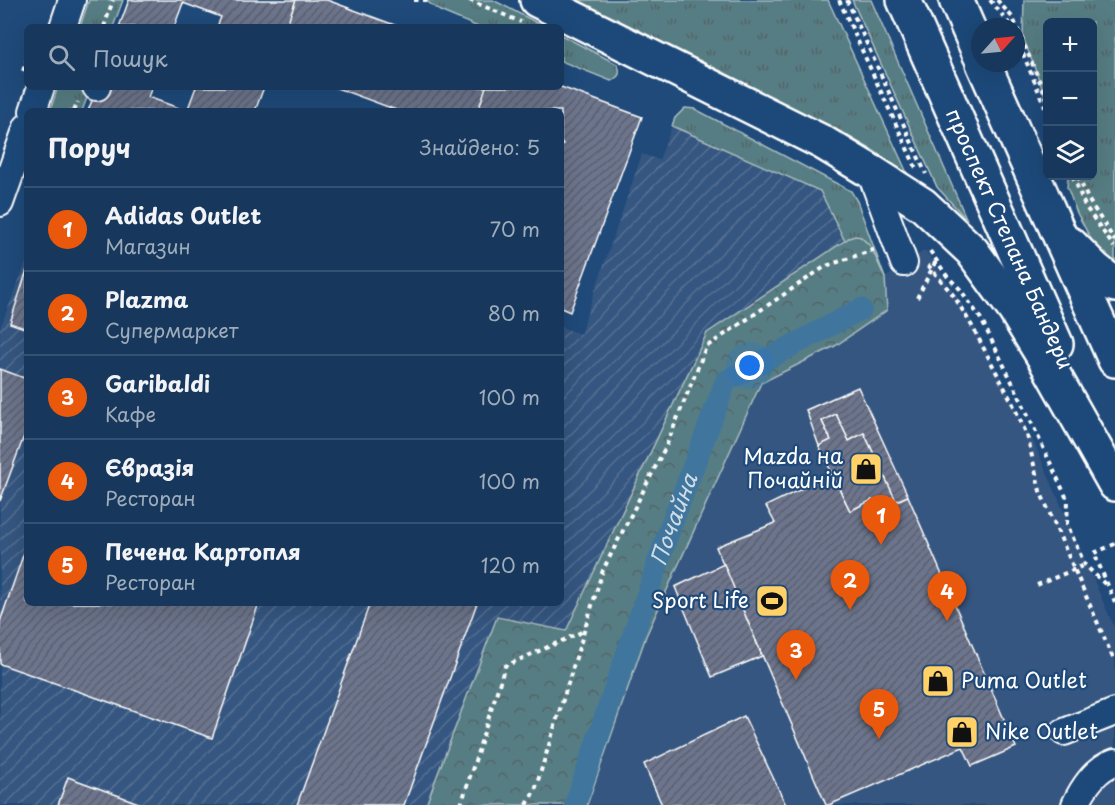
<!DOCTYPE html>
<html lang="uk">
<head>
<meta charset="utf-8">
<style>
	body { margin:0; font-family:"Playpen Sans",sans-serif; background:#244365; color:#f1f3f6 }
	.controls { position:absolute; right:18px; top:18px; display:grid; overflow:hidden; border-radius:9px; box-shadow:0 6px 24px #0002 }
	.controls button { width:54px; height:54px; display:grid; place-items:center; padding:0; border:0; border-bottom:2px solid #365272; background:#17385c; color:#f1f3f6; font:30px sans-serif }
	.compass { position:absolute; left:971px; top:18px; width:54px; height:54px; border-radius:50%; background:#17385c; box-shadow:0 6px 24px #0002; rotate:63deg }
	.you { position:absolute; left:750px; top:366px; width:21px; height:21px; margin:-15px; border:4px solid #fff; border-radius:50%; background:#1a73e8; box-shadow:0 0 0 9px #1a73e833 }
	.badge { display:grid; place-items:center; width:39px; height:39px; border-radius:50%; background:#ea580c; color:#fff; font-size:20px; font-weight:700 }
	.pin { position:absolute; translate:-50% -50px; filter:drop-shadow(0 2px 3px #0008) }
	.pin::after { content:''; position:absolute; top:32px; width:21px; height:18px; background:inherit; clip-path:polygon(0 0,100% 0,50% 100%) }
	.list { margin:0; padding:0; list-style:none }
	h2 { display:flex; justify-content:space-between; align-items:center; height:78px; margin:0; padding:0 24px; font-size:26px }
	h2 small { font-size:20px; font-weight:400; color:#9eacbb }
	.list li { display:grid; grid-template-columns:39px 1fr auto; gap:18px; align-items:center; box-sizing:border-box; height:84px; padding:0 24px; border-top:2px solid #365272 }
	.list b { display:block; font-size:22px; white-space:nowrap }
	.list p { margin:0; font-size:20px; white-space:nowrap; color:#9eacbb }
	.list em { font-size:20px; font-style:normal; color:#9eacbb }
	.icon { flex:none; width:33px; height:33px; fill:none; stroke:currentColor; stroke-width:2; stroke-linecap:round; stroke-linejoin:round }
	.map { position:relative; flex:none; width:1115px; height:805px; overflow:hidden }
	.search { position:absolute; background:#17385c; box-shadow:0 6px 24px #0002; left:24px; top:24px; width:540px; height:66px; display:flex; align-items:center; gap:15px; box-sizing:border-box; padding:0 21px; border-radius:9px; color:#9eacbb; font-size:22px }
	.panel { position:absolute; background:#17385c; box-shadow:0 6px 24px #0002; left:24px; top:108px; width:540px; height:498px; border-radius:9px }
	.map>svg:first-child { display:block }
</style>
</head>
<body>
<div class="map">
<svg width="1115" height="805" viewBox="0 0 1115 805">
	<defs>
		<pattern id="industrial-furrows" width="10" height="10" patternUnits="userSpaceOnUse" patternTransform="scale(1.5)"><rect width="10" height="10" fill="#365780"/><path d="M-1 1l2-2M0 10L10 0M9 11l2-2" fill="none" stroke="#547093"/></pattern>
		<pattern id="grass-tufts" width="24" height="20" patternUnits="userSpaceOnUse" patternTransform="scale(1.5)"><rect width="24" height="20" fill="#577d83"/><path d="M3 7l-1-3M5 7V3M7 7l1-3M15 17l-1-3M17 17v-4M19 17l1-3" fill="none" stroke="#526468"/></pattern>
		<pattern id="forest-crowns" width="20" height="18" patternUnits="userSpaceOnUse" patternTransform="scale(1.5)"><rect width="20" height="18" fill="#577d83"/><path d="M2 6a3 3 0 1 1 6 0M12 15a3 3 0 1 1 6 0" fill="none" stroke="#526468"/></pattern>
		<pattern id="building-hatch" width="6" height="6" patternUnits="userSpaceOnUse" patternTransform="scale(1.5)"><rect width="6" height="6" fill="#6c748d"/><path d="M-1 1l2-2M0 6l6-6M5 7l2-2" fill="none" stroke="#5c606c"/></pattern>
	</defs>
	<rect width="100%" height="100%" fill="#1f4a7a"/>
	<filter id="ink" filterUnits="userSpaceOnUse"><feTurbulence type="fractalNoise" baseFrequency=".0167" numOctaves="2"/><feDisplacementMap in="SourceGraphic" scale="12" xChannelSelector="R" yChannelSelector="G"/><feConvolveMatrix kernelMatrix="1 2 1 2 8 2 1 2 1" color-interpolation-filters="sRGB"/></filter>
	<g filter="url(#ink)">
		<path fill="#365780" d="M925,250L964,306L1034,443L1115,629V805H587L646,636L761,383L835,346L887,310L885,278Z"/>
		<path fill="url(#industrial-furrows)" d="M672,126L821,191L845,241L707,333L566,631L497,617L426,805H0V328L27,260V603H561V327L580,334L642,154L659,160Z"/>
		<g fill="url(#grass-tufts)" stroke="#abbec1" stroke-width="1.5">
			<path d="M89,0H123L113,27H80Z"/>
			<path d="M425,0H493L545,27H478L440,11Z"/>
			<path d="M574,0H828L908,175L874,151L842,133Z"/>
			<path d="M852,0H871L967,220L937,187Z"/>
			<path d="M1024,0H1115V267L1108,261L1092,241L1077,213L1067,187L1068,176H1092V22H1048L1047,101L1023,37Z"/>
			<path d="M561,35L617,64C622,73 619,77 611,81L561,61Z"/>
			<path d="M58,87H91L82,111H50Z"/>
			<path d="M685,108L695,109L851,191L857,201L885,278L871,247L849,238L845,241L820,191L672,126L675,118Z"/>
		</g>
		<path fill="url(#forest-crowns)" stroke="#abbec1" stroke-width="1.5" d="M855,236L861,237L871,247L885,278L887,310L835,346L761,383L646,636L587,805H426L497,617L566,631L707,333L849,238Z"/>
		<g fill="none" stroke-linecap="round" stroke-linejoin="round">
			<path stroke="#41769d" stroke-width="22" id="s1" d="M575,805L670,528L726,381L861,309"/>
		</g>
		<g fill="url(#building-hatch)" stroke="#fff" stroke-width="1.5">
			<path d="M129,0H296L286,27H217L221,17L183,3L174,27H119Z"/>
			<path d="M296,0H327L400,27H286Z"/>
			<path d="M97,87H152L148,97L187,111L196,87H264L255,111H88Z"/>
			<path d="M334,87H486L478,111H399Z"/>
			<path d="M486,87H561L642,117L570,312L561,308V150L563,144L561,143V111H478Z"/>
			<path d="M27,270V329L10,323Z"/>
			<path d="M0,369L27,379V428L0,501Z"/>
			<path d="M858,387L908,496L896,501L864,433L849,441L836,414L822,421L831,440L819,446L806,410Z"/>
			<path d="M836,414L849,441L864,433L896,501L877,510L872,500L850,511L819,446L831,440L822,421Z"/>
			<path d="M832,474L850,511L872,500L877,510L908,496L1016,747L972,766L963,747L829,805H826L716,547L775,523L766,506Z"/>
			<path d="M27,544V603H259L212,738L0,664V622Z"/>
			<path d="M724,564L762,656L712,677L675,587Z"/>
			<path d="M370,603H477L404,805H297Z"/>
			<path d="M744,716L786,805H662L644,764Z"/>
			<path d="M68,777L144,805H58Z"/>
		</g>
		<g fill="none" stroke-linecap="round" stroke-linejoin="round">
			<defs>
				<g id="minor">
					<path d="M63,27L72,0"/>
					<path d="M96,87H97"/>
					<path d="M33,111L41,87"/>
					<path d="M870,171L904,263"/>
					<path d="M0,203L27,127"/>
					<path d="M1064,732L1115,712"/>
					<path d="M1075,805C1083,788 1096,768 1115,762"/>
				</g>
				<g id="major">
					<path d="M537,0L822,142L870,171L923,205L972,251L1015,310L1043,356L1115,484"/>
					<path d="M904,0L1056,344"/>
					<path d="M956,0L980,55"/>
					<path d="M983,63L1115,360"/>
					<path d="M1070,244L1095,269L1115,285"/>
				</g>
			</defs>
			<use href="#minor" stroke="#fff" stroke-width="30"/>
			<use href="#major" stroke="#fff" stroke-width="38"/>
			<g stroke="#fff" stroke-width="4" stroke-dasharray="4.5 4.5" stroke-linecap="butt">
				<path d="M414,0H428"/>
				<path d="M469,0L521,22"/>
				<path d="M839,0L916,168"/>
				<path d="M847,0L926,174"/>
				<path d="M990,0L1012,27"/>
				<path d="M997,0L1013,18L1048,101"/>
				<path d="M104,27L113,0"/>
				<path d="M1016,37L1048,114"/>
				<path d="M23,71L27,60"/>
				<path d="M74,111L78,102"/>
				<path d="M1073,176L1085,206L1114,247"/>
				<path d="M1078,176L1088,199L1115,241"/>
				<path d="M930,251L947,276L960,289L981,319L1022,402L1068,501L1067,524L1085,565L1108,587"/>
				<path d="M928,265L954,296L972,326L1012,402L1027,435L1040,491L1113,658L1115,660"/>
				<path d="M917,298L936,261"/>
				<path d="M1115,544L1094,553L1115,602"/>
				<path d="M1037,585L1085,565"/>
				<path d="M461,805L505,666L584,631"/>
				<path d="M527,805L536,787L603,570L667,444L706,347L826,266L876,249"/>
			</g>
			<use href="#minor" stroke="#1f4a7a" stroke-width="26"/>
			<use href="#major" stroke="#1f4a7a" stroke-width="33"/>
		</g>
	</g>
	<defs>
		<symbol id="shop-square" viewBox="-11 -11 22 22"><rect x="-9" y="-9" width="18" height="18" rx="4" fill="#ffd166" stroke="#1f4a7a"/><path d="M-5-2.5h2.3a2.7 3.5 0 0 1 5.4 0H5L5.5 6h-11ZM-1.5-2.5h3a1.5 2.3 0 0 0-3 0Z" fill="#111"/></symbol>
		<symbol id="stadium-square" viewBox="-11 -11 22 22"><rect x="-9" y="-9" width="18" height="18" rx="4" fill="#ffd166" stroke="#1f4a7a"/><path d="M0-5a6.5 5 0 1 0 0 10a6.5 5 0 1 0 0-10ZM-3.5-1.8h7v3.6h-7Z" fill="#111"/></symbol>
	</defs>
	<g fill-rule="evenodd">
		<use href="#shop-square" x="847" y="450" width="38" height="38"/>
		<use href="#stadium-square" x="753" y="582" width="38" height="38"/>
		<use href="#shop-square" x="919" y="662" width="38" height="38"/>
		<use href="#shop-square" x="943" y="713" width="38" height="38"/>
	</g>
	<g text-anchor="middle" stroke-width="4.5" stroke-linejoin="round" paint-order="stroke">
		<g font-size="21" fill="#fff" stroke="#1f4a7a">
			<text transform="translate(1009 239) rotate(66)" y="7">проспект Степана Бандери</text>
		</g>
		<g font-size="21" fill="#fff" stroke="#1f4a7a" text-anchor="end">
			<text x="843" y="464">Mazda на<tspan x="843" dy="24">Почайній</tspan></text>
			<text x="749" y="608">Sport Life</text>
			<text x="961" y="688" text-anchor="start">Puma Outlet</text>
			<text x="985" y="739" text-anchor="start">Nike Outlet</text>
		</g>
		<g font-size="22" font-style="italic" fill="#d0dde6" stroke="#1f4a7a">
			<text dy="8" stroke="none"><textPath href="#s1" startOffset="302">Почайна</textPath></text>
		</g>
	</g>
</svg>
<div class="controls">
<button>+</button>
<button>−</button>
<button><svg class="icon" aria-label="layers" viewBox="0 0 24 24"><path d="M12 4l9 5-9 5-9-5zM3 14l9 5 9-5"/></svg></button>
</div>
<svg class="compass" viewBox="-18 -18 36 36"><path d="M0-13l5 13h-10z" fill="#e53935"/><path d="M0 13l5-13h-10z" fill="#9eacbb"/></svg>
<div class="you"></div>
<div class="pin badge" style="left:881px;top:545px">1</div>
<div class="pin badge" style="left:850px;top:610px">2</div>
<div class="pin badge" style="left:796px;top:680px">3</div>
<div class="pin badge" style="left:947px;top:621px">4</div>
<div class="pin badge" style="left:879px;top:739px">5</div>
<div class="search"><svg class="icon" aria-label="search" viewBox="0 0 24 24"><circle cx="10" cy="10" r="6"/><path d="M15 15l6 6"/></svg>Пошук</div>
<section class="panel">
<h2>Поруч<small>Знайдено: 5</small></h2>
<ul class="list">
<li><span class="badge">1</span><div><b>Adidas Outlet</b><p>Магазин</p></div><em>70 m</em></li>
<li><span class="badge">2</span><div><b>Plazma</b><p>Супермаркет</p></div><em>80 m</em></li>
<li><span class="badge">3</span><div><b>Garibaldi</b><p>Кафе</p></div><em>100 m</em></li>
<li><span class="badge">4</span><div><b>Євразія</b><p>Ресторан</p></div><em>100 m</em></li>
<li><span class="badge">5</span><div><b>Печена Картопля</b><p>Ресторан</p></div><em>120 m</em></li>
</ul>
</section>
</div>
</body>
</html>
